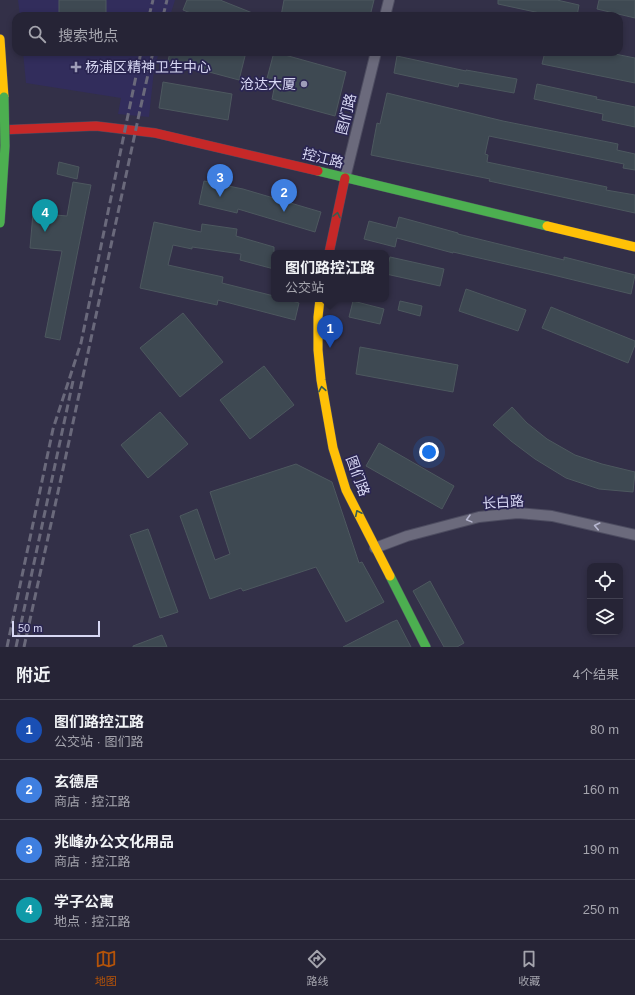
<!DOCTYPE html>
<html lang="zh">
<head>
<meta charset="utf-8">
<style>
	body { margin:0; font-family:Arial,"Noto Sans SC",sans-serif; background:#2e2c3e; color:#f1f3f6 }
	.controls { position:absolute; right:12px; bottom:12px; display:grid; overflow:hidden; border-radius:8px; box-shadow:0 2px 6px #0003 }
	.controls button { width:36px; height:36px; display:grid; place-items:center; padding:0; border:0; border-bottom:1px solid #424151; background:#262436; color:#f1f3f6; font:20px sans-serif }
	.scale { position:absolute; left:12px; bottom:10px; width:88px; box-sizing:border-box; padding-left:4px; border:2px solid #d8d8f4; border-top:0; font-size:11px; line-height:14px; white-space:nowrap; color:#d8d8f4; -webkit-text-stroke:3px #2b2652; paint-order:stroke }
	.you { position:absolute; left:429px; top:452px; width:14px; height:14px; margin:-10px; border:3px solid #fff; border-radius:50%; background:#1a73e8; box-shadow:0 0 0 6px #1a73e833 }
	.badge { display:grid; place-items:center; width:26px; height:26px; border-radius:50%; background:#b45309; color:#fff; font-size:13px; font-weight:700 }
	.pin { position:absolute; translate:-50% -33px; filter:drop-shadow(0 1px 2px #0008) }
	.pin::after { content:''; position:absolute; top:21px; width:14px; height:12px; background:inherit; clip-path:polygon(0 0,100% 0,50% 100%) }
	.popup { position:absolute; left:271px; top:250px; width:118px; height:52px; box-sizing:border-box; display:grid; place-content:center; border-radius:8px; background:#262436; filter:drop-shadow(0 1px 3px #0005); font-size:13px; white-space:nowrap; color:#a4a4ad }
	.popup b { font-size:15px; color:#f1f3f6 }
	.popup::after { content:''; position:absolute; left:50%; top:100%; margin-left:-8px; border:8px solid transparent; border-top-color:#262436 }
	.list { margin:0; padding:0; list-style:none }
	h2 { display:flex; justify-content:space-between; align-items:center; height:52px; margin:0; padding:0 16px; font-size:17px }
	h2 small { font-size:13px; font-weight:400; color:#a4a4ad }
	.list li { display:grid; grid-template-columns:26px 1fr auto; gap:12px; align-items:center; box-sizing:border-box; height:60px; padding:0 16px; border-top:1px solid #424151 }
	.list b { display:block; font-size:15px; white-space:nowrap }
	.list p { margin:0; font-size:13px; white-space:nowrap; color:#a4a4ad }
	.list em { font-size:13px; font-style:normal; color:#a4a4ad }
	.icon { flex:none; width:22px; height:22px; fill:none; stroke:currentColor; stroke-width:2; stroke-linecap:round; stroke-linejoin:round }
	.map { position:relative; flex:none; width:635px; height:647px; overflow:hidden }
	.search { position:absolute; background:#262436; box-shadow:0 2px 6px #0003; left:12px; right:12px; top:12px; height:44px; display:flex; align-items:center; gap:10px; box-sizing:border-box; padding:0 14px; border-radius:12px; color:#a4a4ad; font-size:15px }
	.sheet { height:292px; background:#262436 }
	nav { display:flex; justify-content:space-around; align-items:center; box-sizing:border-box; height:56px; border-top:1px solid #424151; background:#262436; font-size:11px; color:#a4a4ad }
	nav a { display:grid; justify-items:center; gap:2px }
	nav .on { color:#b45309 }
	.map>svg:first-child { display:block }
</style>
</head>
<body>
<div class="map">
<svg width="635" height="647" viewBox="0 0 635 647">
	<rect width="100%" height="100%" fill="#333048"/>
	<g fill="#322d5c">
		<path d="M18,0H175L170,16H20Z"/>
		<path d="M23,52H159L154,70L149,117L118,114L121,98L26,83Z"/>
	</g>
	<g fill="#3e4952" stroke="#4d585f">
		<rect x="59" y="0" width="47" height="16"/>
		<path d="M187,0H220L260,16H198L183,10Z"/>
		<path d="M284,0H374L370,16H281Z"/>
		<path d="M498,0H557L579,5L577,16H554L498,4Z"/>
		<path d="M599,0H635V18L597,9Z"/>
		<path d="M170,52H246L239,80L168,61Z"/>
		<path d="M274,52L346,72L335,116L272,99L274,89L265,86Z"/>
		<path d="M545,52H605L635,58V83L542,64Z"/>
		<path d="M397,56L466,71V70L517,79L514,93L459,83L458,87L394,73Z"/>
		<path d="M163,82L232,94L228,120L159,108Z"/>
		<path d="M537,84L597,97L596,99L635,107V127L602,120L603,114L534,99Z"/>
		<path d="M387,93L503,121L618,144L617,150L635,154V170L623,168L624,164L489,136L485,154L488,155L487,162L607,187L606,190L635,195V213L489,181L490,179L371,155L377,123L380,124Z"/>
		<path d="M59,162L79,167L77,179L57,174Z"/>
		<path d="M204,181L243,189L321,212L315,232L238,209L237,213L199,204Z"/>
		<path d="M73,182L91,185L60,340L45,337L62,251L30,248L33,213L67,216Z"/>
		<path d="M399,217L458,233V234L564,260V257L635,275L631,294L549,274L453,252V253L397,238L395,247L364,239L369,221L396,228Z"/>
		<path d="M154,222L201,232L202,224L237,229L236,236L274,247V269L240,260L241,254L192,247V249L173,245L168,265L223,277L222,283L274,296V299H285L299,303L295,320L218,300L217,305L140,288Z"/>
		<path d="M390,257L444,269L440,286L386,274V265H388Z"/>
		<path d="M466,289L526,310L518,331L459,311Z"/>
		<path d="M353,301L384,309L380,324L349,317Z"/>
		<path d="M400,301L422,306L420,316L398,310Z"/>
		<path d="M551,307L635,341V345L628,363L542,328Z"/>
		<path d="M183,313L223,362L180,397L140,348Z"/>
		<path d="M360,347L458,365L453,392L356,374Z"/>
		<path d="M264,366L294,405L250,439L220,400Z"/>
		<path d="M512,407L527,423L547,439L575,455L602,464L635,472L633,492L599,489L566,478L535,459L511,441L493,425Z"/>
		<path d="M160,412L188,444L148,478L121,445Z"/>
		<path d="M379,443L454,486L442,509L366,466Z"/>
		<path d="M296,464L332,482L359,563L362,562L384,602L346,622L316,567L243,591L241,588L210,599L180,516L197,509L215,560L230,554L210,492Z"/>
		<path d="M148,529L178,612L160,618L130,535Z"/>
		<path d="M430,581L464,643L457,647H444L413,591Z"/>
		<path d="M397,620L411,647H343L392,622Z"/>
		<path d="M162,635L167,647H133V646Z"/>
	</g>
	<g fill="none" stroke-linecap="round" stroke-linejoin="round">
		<defs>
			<g id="street">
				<path d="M385,16L389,0"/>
				<path d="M345,178L376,52"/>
				<path d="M375,548L407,536L479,517L518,513L552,516L635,535"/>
			</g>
			<g id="fast">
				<path d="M318,171L547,226"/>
				<path d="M390,576L426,647"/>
			</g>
			<g id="slow">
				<path d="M0,39L4,97"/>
				<path d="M547,226L635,247"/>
				<path d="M320,299L318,317V350L321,380L333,448L346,490L390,576"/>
			</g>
			<g id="jam">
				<path d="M0,130L96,126L155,133L318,171"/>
				<path d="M329,253L345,178"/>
			</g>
		</defs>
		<use href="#street" stroke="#4d4c60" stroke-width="12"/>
		<use href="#fast" stroke="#4d4c60" stroke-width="10"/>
		<use href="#slow" stroke="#4d4c60" stroke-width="10"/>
		<use href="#jam" stroke="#4d4c60" stroke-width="10"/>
		<use href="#street" stroke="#6b6a7c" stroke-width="10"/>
		<use href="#fast" stroke="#4caf50" stroke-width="9"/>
		<use href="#slow" stroke="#ffc107" stroke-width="9"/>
		<use href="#jam" stroke="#c62828" stroke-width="9"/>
		<g stroke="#6a697b" stroke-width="3" stroke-dasharray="8 4" stroke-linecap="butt">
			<path d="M149,16L153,0"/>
			<path d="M163,16L167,0"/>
			<path d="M7,647L53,429L81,343L141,52"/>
			<path d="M16,647L73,381"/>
			<path d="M24,647L65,460L140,110L153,52"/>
		</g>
		<defs>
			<path id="fast-bridge" d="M0,223L5,146L4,97"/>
		</defs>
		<use href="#fast-bridge" stroke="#4d4c60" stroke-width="10" stroke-linecap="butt"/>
		<use href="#fast-bridge" stroke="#4caf50" stroke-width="9"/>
	</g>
	<defs><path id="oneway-chevron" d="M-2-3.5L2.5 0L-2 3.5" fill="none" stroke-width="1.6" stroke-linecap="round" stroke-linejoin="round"/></defs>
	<g stroke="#385d51">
		<use href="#oneway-chevron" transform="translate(337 215) rotate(-78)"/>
		<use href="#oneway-chevron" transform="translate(322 389) rotate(-100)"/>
		<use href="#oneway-chevron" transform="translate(358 513) rotate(-116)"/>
	</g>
	<g stroke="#b7b7d0">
		<use href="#oneway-chevron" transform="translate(469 519) rotate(165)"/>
		<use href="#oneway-chevron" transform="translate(597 526) rotate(-167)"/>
	</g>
	<g fill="#9e9db8" stroke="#2b2652" stroke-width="1.5">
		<path d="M74 61h4v4h4v4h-4v4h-4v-4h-4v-4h4z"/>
		<circle cx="304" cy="84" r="4"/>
	</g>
	<g text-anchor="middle" stroke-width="3.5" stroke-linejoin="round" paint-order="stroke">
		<g font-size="14" fill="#d8d8f4" stroke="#2b2652" text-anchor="start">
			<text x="85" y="72">杨浦区精神卫生中心</text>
			<text x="296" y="89" text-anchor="end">沧达大厦</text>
		</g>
		<g font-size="14" fill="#d8d8f4" stroke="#2b2652">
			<text transform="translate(346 114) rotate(-76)" y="5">图们路</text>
			<text transform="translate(323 158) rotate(14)" y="5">控江路</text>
			<text transform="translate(358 476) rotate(70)" y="5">图们路</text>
			<text transform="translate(503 502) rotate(-4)" y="5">长白路</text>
		</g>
	</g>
</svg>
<div class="controls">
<button><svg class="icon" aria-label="locate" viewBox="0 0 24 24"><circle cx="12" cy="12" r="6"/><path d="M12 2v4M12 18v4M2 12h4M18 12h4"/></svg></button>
<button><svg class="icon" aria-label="layers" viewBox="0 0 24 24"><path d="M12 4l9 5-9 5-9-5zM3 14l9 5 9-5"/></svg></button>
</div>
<div class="scale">50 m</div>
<div class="you"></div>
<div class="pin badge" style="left:330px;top:348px;background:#1a4fb4">1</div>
<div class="popup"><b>图们路控江路</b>公交站</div>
<div class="pin badge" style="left:284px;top:212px;background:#3f7fe0">2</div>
<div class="pin badge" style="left:220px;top:197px;background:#3f7fe0">3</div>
<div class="pin badge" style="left:45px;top:232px;background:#0f9aa8">4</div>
<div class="search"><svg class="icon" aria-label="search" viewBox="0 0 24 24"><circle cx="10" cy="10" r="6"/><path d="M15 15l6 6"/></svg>搜索地点</div>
</div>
<section class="sheet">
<h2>附近<small>4个结果</small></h2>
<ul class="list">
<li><span class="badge" style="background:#1a4fb4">1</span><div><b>图们路控江路</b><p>公交站 · 图们路</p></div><em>80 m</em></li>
<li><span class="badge" style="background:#3f7fe0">2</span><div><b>玄德居</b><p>商店 · 控江路</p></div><em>160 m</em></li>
<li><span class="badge" style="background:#3f7fe0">3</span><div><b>兆峰办公文化用品</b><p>商店 · 控江路</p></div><em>190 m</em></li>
<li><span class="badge" style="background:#0f9aa8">4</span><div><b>学子公寓</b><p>地点 · 控江路</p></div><em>250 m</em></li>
</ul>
</section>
<nav>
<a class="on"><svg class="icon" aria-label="map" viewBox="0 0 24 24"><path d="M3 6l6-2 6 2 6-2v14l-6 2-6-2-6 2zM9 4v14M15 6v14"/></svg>地图</a>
<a><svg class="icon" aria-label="directions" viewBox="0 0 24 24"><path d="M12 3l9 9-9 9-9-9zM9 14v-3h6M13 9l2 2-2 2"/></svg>路线</a>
<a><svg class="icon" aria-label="saved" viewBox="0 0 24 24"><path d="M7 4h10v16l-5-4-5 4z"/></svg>收藏</a>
</nav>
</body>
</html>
